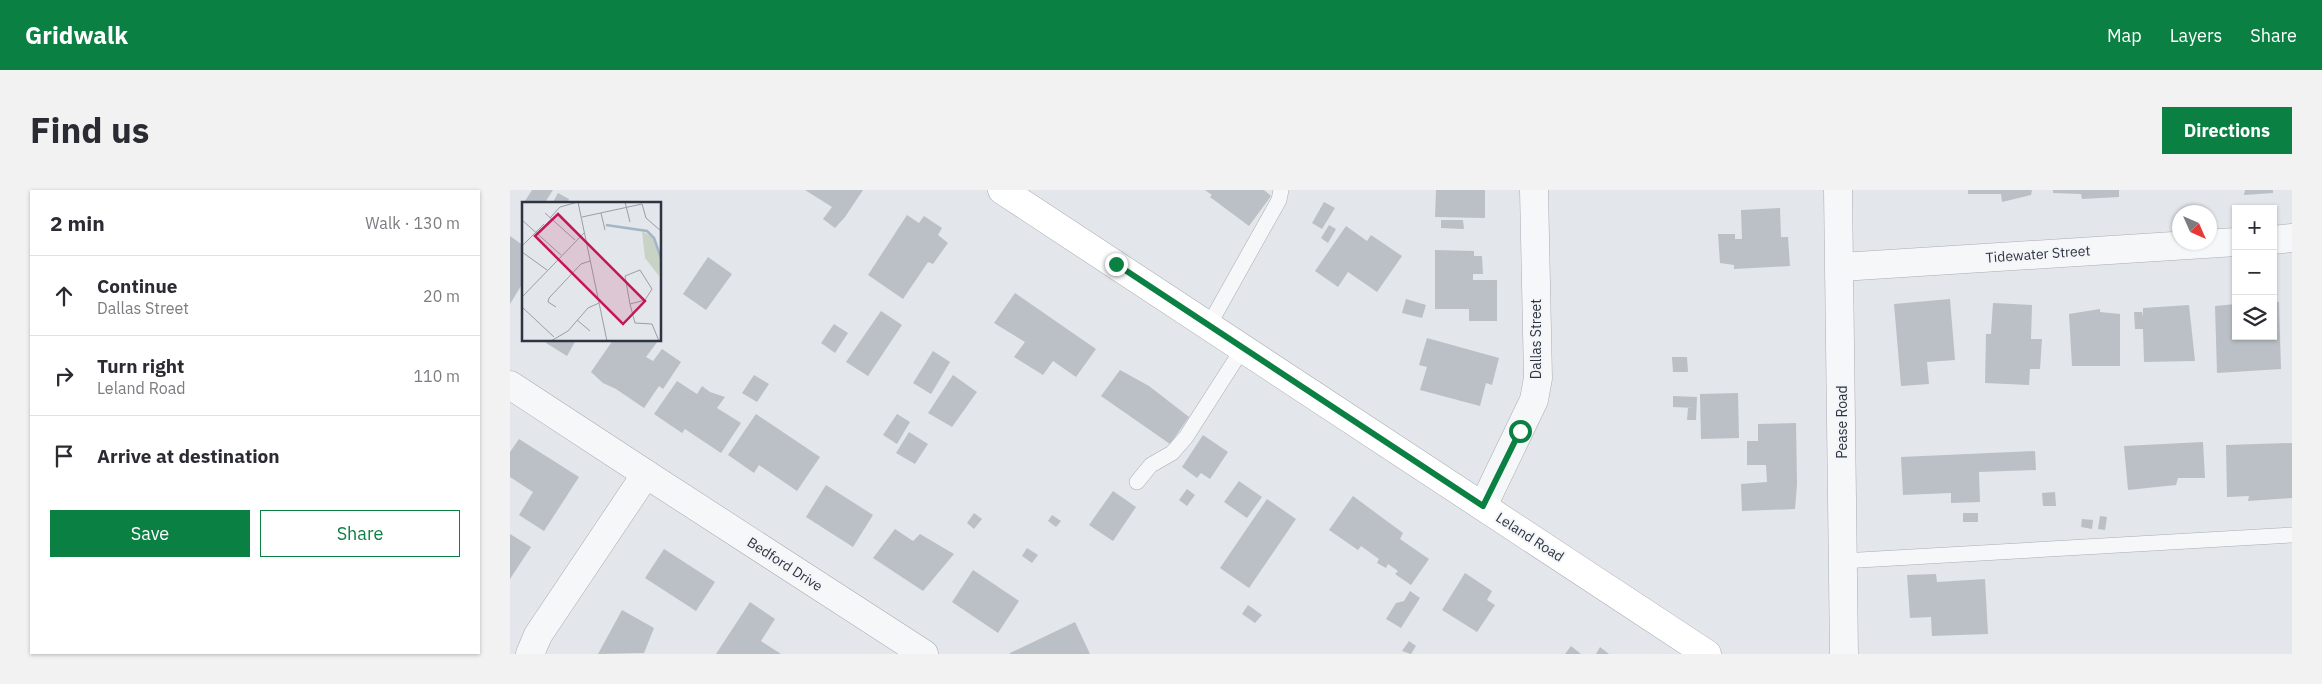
<!DOCTYPE html>
<html lang="en">
<head>
<meta charset="utf-8">
<style>
	body { margin:0; font-family:"IBM Plex Sans",sans-serif; background:#f2f2f3; color:#2b2b33 }
	.controls { position:absolute; right:15px; top:15px; display:grid; overflow:hidden; border-radius:0px; box-shadow:0 1px 4px #0004 }
	.controls button { width:45px; height:45px; display:grid; place-items:center; padding:0; border:0; border-bottom:1px solid #e1e1e2; background:#fff; color:#2b2b33; font:25px sans-serif }
	.compass { position:absolute; left:1662px; top:15px; width:45px; height:45px; border-radius:50%; background:#fff; box-shadow:0 1px 4px #0004; rotate:135deg }
	.stop { position:absolute; width:15px; height:15px; margin:-11px; border:4px solid #0b8043; border-radius:50%; background:#fff }
	.stop.end { background:#0b8043; border-color:#fff; box-shadow:0 1px 5px #0008 }
	.list { margin:0; padding:0; list-style:none }
	h2 { display:flex; justify-content:space-between; align-items:center; height:65px; margin:0; padding:0 20px; font-size:21px }
	h2 small { font-size:16px; font-weight:400; color:#7c7c81 }
	.list li { display:grid; grid-template-columns:32px 1fr auto; gap:15px; align-items:center; box-sizing:border-box; height:80px; padding:0 20px; border-top:1px solid #e1e1e2 }
	.list b { display:block; font-size:19px; white-space:nowrap }
	.list p { margin:0; font-size:16px; white-space:nowrap; color:#7c7c81 }
	.list em { font-size:16px; font-style:normal; color:#7c7c81 }
	.actions { display:flex; gap:10px; padding:15px 20px }
	.actions a { flex:1; padding:11px 0; border:1px solid #0b8043; border-radius:0px; text-align:center; font-size:18px; color:#0b8043 }
	.actions .main { background:#0b8043; color:#fff }
	.icon { flex:none; width:28px; height:28px; fill:none; stroke:currentColor; stroke-width:2; stroke-linecap:round; stroke-linejoin:round }
	.map { position:relative; flex:none; width:1782px; height:464px; overflow:hidden; border-radius:0px }
	header { display:flex; align-items:center; gap:30px; box-sizing:border-box; height:70px; padding:0 25px; background:#0b8043; color:#fff }
	header strong { font-size:24px }
	nav { display:flex; gap:28px; margin-inline-start:auto; font-size:18px }
	.intro { display:flex; align-items:center; justify-content:space-between; box-sizing:border-box; height:120px; padding:0 30px }
	h1 { margin:0; font-size:35px }
	.button { padding:12px 22px; border-radius:0px; background:#0b8043; color:#fff; font-size:18px; font-weight:700 }
	main { display:flex; gap:30px; padding:0 30px }
	aside { flex:1; background:#fff; border-radius:0px; box-shadow:0 1px 4px #0004 }
	.map>svg:first-child { display:block }
</style>
</head>
<body>
<header>
<strong>Gridwalk</strong>
<nav><a>Map</a><a>Layers</a><a>Share</a></nav>
</header>
<div class="intro"><h1>Find us</h1><a class="button">Directions</a></div>
<main>
<aside>
<h2>2 min<small>Walk · 130 m</small></h2>
<ul class="list">
<li><svg class="icon" aria-label="ahead" viewBox="0 0 24 24"><path d="M12 20V5M6 11l6-6 6 6"/></svg><div><b>Continue</b><p>Dallas Street</p></div><em>20 m</em></li>
<li><svg class="icon" aria-label="right" viewBox="0 0 24 24"><path d="M7 20v-9h11M14 6l5 5-5 5"/></svg><div><b>Turn right</b><p>Leland Road</p></div><em>110 m</em></li>
<li><svg class="icon" aria-label="arrive" viewBox="0 0 24 24"><path d="M6 21V4h12l-3 4 3 4H6"/></svg><div><b>Arrive at destination</b></div></li>
</ul>
<div class="actions"><a class="main">Save</a><a>Share</a></div>
</aside>
<div class="map">
<svg width="1782" height="464" viewBox="0 0 1782 464">
	<rect width="100%" height="100%" fill="#e3e6ea"/>
	<g fill="#bbc0c7">
		<path d="M22,0H43L34,14H14V19L11,17Z"/>
		<path d="M295,0H353L335,27L325,38L313,29L322,17Z"/>
		<path d="M695,0H754L761,6L739,36L700,7L702,5Z"/>
		<path d="M926,0H975V28L925,27Z"/>
		<path d="M1458,0H1522L1521,5L1492,12L1491,4H1458Z"/>
		<path d="M1543,0H1609V7L1572,9L1571,4L1543,3Z"/>
		<path d="M1735,0H1763V3L1734,5Z"/>
		<path d="M48,3L59,9L57,14H42Z"/>
		<path d="M814,12L825,18L812,39L802,33Z"/>
		<path d="M1270,18L1271,47H1278L1280,76L1224,79V75L1210,73L1208,44H1225V49H1232L1231,20Z"/>
		<path d="M397,25L409,33L414,26L432,38L428,45L438,53L423,74L418,72L393,109L358,85Z"/>
		<path d="M931,30H953L954,39L931,38Z"/>
		<path d="M819,35L826,39L818,53L811,48Z"/>
		<path d="M836,36L857,51L861,45L892,66L867,102L838,82L828,97L805,81Z"/>
		<path d="M0,46L14,56V91L0,114Z"/>
		<path d="M925,60L964,61V66H972L973,84H963V90H987V131H959V119H925Z"/>
		<path d="M198,67L222,84L196,120L173,104Z"/>
		<path d="M505,103L586,159L566,187L543,171L533,185L504,167L515,152L484,133Z"/>
		<path d="M896,109L916,115L912,128L892,123Z"/>
		<path d="M1440,109L1445,170L1417,172L1419,194L1391,196L1384,114Z"/>
		<path d="M1763,112H1769L1771,179L1707,183L1705,116L1726,114V146H1763Z"/>
		<path d="M1483,113L1522,115L1521,149H1532L1530,179H1520L1519,195L1475,193L1476,144H1481Z"/>
		<path d="M1679,115L1685,171L1634,172L1633,139H1625L1624,122H1632L1633,127V118Z"/>
		<path d="M1590,119V122L1610,124V176H1562L1559,124Z"/>
		<path d="M371,121L392,135L358,186L336,172Z"/>
		<path d="M324,134L338,143L325,163L311,153Z"/>
		<path d="M917,148L989,168L982,195L976,193L970,216L910,200L917,177L909,175Z"/>
		<path d="M38,150H66L57,166L36,153Z"/>
		<path d="M103,150H146L148,151L136,167L143,171L152,159L171,172L153,199L149,196L134,218L106,199L93,193L81,182Z"/>
		<path d="M423,161L440,172L421,204L403,193Z"/>
		<path d="M1162,167H1177L1178,182H1163Z"/>
		<path d="M610,180L639,196L679,227L660,254L591,206Z"/>
		<path d="M244,185L259,194L247,212L232,203Z"/>
		<path d="M443,185L467,202L442,237L418,223Z"/>
		<path d="M167,191L187,204L192,196L200,202L215,207L207,218L231,233L211,263L175,239L172,243L144,224Z"/>
		<path d="M1228,203L1229,248L1191,249L1190,204Z"/>
		<path d="M1163,206L1187,207L1186,230H1177L1178,218H1184L1163,217Z"/>
		<path d="M246,224L310,267L287,301L249,275L244,283L218,265Z"/>
		<path d="M387,224L400,232L387,254L373,245Z"/>
		<path d="M1286,233L1287,294L1285,319L1232,321L1231,294L1257,292L1256,275H1237V251H1248V234Z"/>
		<path d="M399,242L418,254L405,274L386,263Z"/>
		<path d="M693,245L718,262L700,289L691,283L687,288L672,277Z"/>
		<path d="M9,249L69,287L34,341L9,325L23,302L0,287V262Z"/>
		<path d="M1693,252L1695,288H1668L1666,295L1618,300L1614,256Z"/>
		<path d="M1782,253V308L1738,311L1739,306L1717,307L1716,255Z"/>
		<path d="M1525,261L1526,280L1469,282L1470,312L1441,313V303L1393,305L1391,267Z"/>
		<path d="M729,291L752,307L737,328L714,312Z"/>
		<path d="M316,295L363,325L343,357L296,327Z"/>
		<path d="M677,299L685,305L677,316L669,310Z"/>
		<path d="M603,301L626,317L603,351L579,335Z"/>
		<path d="M1545,302L1546,316H1533L1532,303Z"/>
		<path d="M843,306L893,343L890,349L919,369L901,395L885,384L888,381L878,374L876,378L867,373L869,369L851,356L848,360L819,340Z"/>
		<path d="M757,309L786,329L739,398L710,378Z"/>
		<path d="M464,323L472,329L464,339L457,333Z"/>
		<rect x="1453" y="323" width="15" height="9"/>
		<path d="M542,325L551,331L546,337L538,331Z"/>
		<path d="M1590,326L1597,327L1595,340L1588,339Z"/>
		<path d="M1572,329L1583,330L1582,339L1571,337Z"/>
		<path d="M385,339L403,351L410,344L444,364L413,401L363,368Z"/>
		<path d="M0,344L21,357L0,389Z"/>
		<path d="M517,358L528,365L522,373L512,366Z"/>
		<path d="M154,359L205,392L186,421L135,388Z"/>
		<path d="M463,380L509,411L488,443L442,412Z"/>
		<path d="M955,383L982,401L977,410L985,415L967,442L932,420Z"/>
		<path d="M1426,384L1427,392L1475,389L1478,444L1422,446L1421,427L1400,428L1397,385Z"/>
		<path d="M900,401L910,408L891,438L876,429L886,413L894,411Z"/>
		<path d="M240,412L265,429L251,451L271,464H206Z"/>
		<path d="M738,415L752,425L745,433L732,424Z"/>
		<path d="M112,420L144,438L134,463L88,464Z"/>
		<path d="M565,432L580,464H500V463Z"/>
		<path d="M899,451L906,456L901,464L892,461Z"/>
		<path d="M1061,456L1071,464H1055Z"/>
		<path d="M1090,457L1099,464H1086Z"/>
	</g>
	<g fill="none" stroke-linecap="round" stroke-linejoin="round">
		<defs>
			<g id="lane">
				<path d="M699,135L769,10L771,0"/>
				<path d="M627,292L641,275L662,263L676,247L733,158"/>
				<path d="M1332,371L1782,345"/>
			</g>
			<g id="street">
				<path d="M1328,0L1334,464"/>
				<path d="M1763,50L1782,48"/>
				<path d="M1331,77L1726,52"/>
				<path d="M0,195L136,284"/>
				<path d="M973,316L1024,210L1028,188L1024,0"/>
				<path d="M20,464L28,445L136,284L414,464"/>
			</g>
			<path id="secondary" d="M492,0L1197,464"/>
		</defs>
		<use href="#lane" stroke="#a8adb4" stroke-width="16"/>
		<use href="#street" stroke="#a8adb4" stroke-width="29"/>
		<use href="#secondary" stroke="#a8adb4" stroke-width="29"/>
		<use href="#lane" stroke="#f6f7f9" stroke-width="15"/>
		<use href="#street" stroke="#f6f7f9" stroke-width="28"/>
		<use href="#secondary" stroke="#fff" stroke-width="28"/>
	</g>
	<g fill="none" stroke-linecap="round" stroke-linejoin="round">
		<path stroke="#0b8043" stroke-width="6" d="M606,74L973,316L1010,241"/>
	</g>
	<g text-anchor="middle" stroke-width="4" stroke-linejoin="round" paint-order="stroke">
		<g font-size="14" fill="#2c3541" stroke="#f3f5f8">
			<text transform="translate(1528 64) rotate(-4)" y="5">Tidewater Street</text>
			<text transform="translate(1026 149) rotate(-90)" y="5">Dallas Street</text>
			<text transform="translate(1332 232) rotate(-90)" y="5">Pease Road</text>
			<text transform="translate(1020 347) rotate(33)" y="5">Leland Road</text>
			<text transform="translate(275 374) rotate(33)" y="5">Bedford Drive</text>
		</g>
	</g>
	<g transform="translate(12 12)">
		<rect width="139" height="139" fill="#e3e6ea"/>
		<path d="M120,29L132,36L139,57L137,74L123,56Z" fill="#c9d3c5"/>
		<path fill="none" stroke="#a1b6c7" stroke-width="2.5" d="M84,23L125,29L132,36L139,56"/>
		<path fill="none" stroke="#9a9fa6" stroke-width="1" d="M56,0L85,139M103,0L108,20M120,2L124,16L139,29M23,11L53,38M79,11L83,28M60,15L120,2M28,16L38,5L56,0M0,18L39,53M0,44L22,22M0,50L25,68M118,68L130,87L123,98L108,102L103,74ZM0,95L62,31M108,102L113,121L130,122L137,139M0,105L32,135M34,105L26,100L27,96L59,62L68,59M55,118L68,129M29,139L46,129L66,106L77,101"/>
		<path fill="#c2185b" fill-opacity="0.15" stroke="#c2185b" stroke-width="2.5" d="M36,12L123,99L101,122L13,34Z"/>
		<rect width="139" height="139" fill="none" stroke="#2c3541" stroke-width="2.5"/>
	</g>
</svg>
<div class="controls">
<button>+</button>
<button>−</button>
<button><svg class="icon" aria-label="layers" viewBox="0 0 24 24"><path d="M12 4l9 5-9 5-9-5zM3 14l9 5 9-5"/></svg></button>
</div>
<svg class="compass" viewBox="-18 -18 36 36"><path d="M0-13l5 13h-10z" fill="#e53935"/><path d="M0 13l5-13h-10z" fill="#7c7c81"/></svg>
<div class="stop" style="left:1010px;top:241px"></div>
<div class="stop end" style="left:606px;top:74px"></div>
</div>
</main>
</body>
</html>
